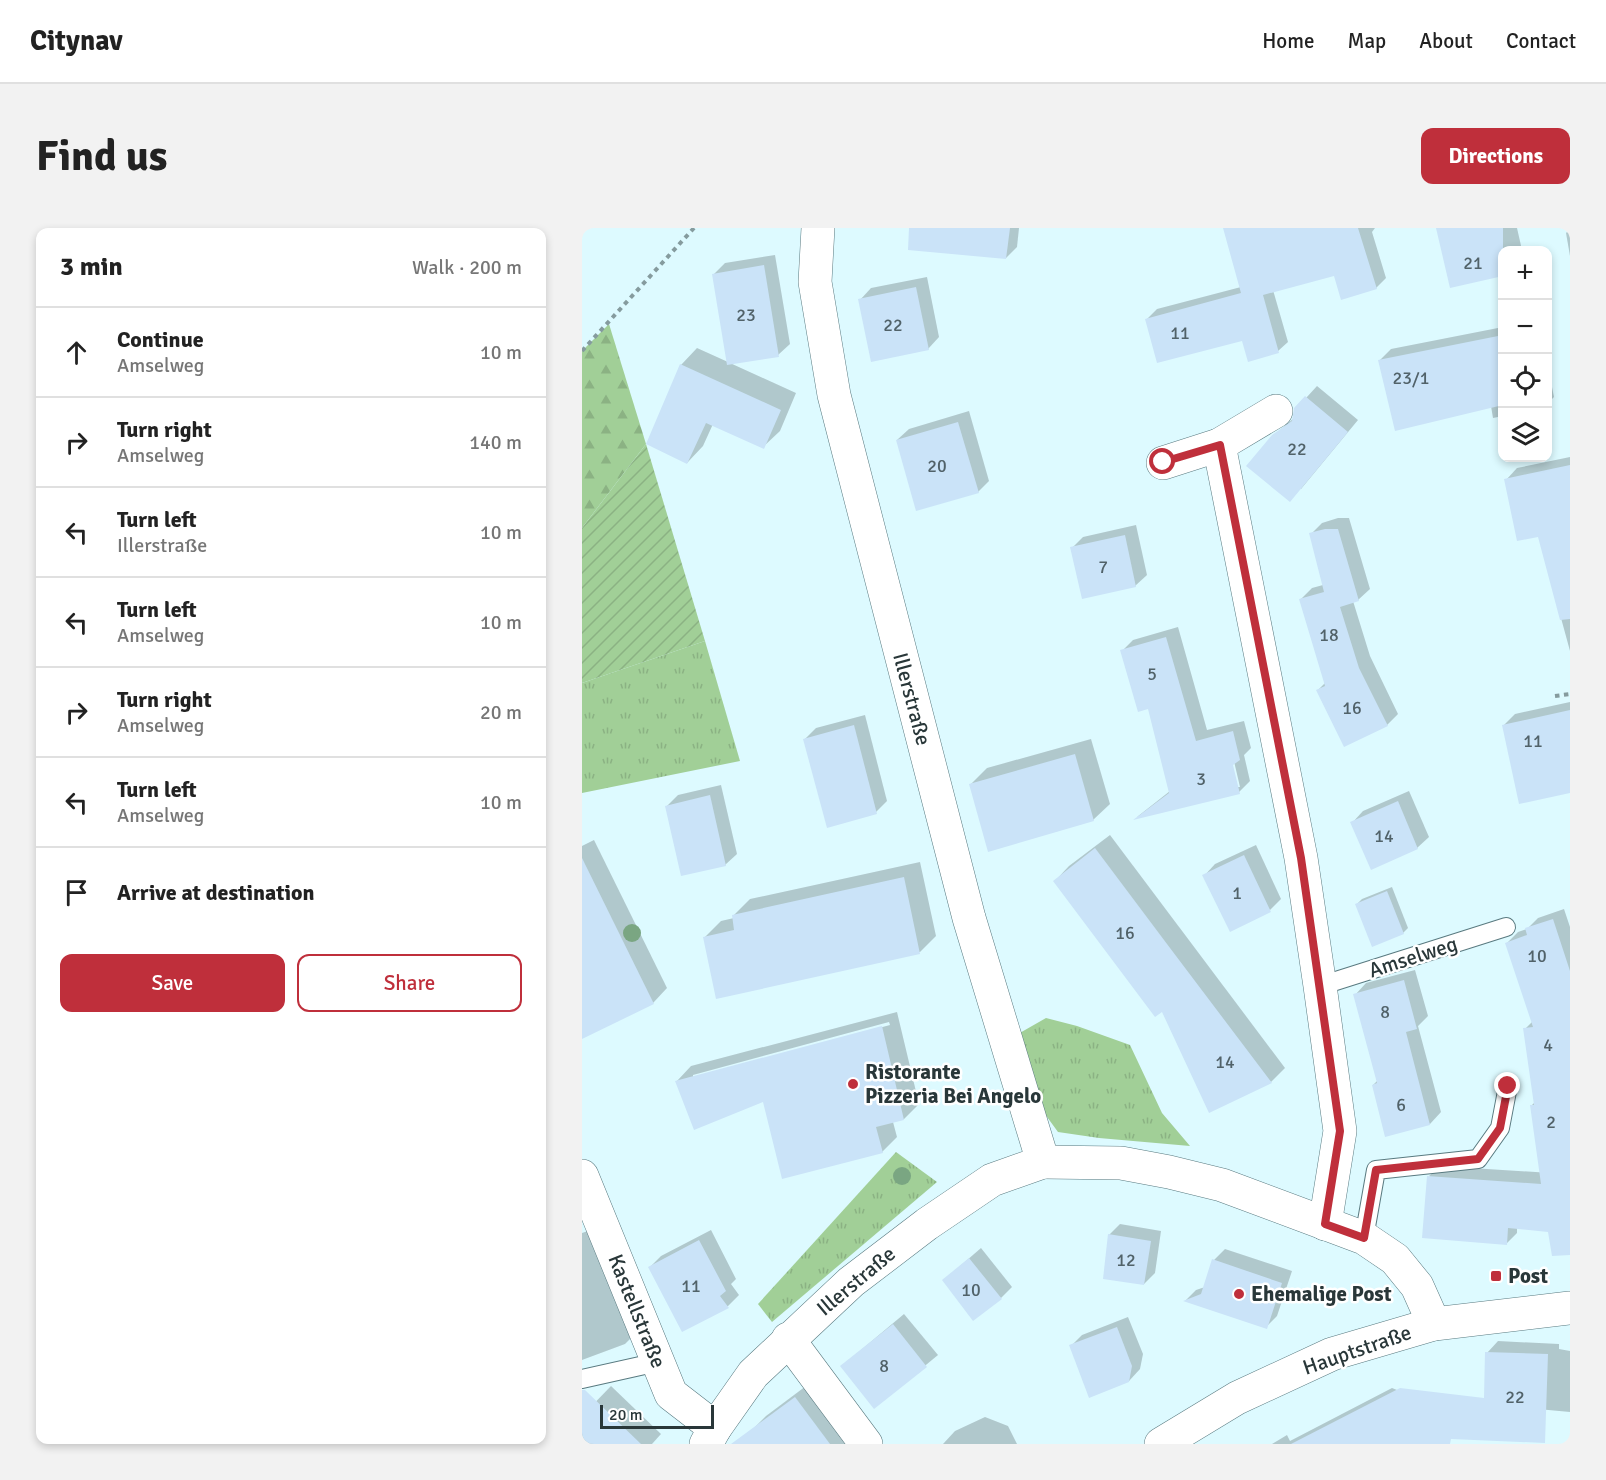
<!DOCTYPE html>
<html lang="en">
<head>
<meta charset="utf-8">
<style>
	body { margin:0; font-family:Signika,sans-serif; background:#f2f2f2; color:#222 }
	.controls { position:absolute; right:18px; top:18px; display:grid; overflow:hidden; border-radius:12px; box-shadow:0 3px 9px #0003 }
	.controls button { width:54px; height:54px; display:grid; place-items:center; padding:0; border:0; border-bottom:2px solid #e0e0e0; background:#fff; color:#222; font:30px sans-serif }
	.scale { position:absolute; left:18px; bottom:15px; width:114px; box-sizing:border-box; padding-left:6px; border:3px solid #293739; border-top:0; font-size:16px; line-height:21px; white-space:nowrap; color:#293739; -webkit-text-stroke:4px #fff; paint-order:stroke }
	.stop { position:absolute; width:18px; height:18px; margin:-14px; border:4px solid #bf2f3b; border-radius:50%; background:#fff }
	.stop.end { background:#bf2f3b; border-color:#fff; box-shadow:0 2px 6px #0008 }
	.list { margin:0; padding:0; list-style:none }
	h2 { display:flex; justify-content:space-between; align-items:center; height:78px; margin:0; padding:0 24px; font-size:26px }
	h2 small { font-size:20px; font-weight:400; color:#767676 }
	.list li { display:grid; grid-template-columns:39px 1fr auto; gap:18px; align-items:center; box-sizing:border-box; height:90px; padding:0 24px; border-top:2px solid #e0e0e0 }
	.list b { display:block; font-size:22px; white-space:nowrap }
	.list p { margin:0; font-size:20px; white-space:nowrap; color:#767676 }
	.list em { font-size:20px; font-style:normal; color:#767676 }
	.actions { display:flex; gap:12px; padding:18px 24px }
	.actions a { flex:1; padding:14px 0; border:2px solid #bf2f3b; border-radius:12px; text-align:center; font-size:21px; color:#bf2f3b }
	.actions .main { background:#bf2f3b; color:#fff }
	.icon { flex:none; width:33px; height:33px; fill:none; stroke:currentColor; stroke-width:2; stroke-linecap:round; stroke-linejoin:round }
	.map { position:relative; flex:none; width:988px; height:1216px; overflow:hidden; border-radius:12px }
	header { display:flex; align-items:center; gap:36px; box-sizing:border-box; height:84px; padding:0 30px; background:#fff; border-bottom:2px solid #e0e0e0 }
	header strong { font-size:28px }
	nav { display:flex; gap:33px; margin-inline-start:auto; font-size:21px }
	.intro { display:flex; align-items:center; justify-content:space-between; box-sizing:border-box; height:144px; padding:0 36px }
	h1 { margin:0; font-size:42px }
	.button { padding:15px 27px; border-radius:12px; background:#bf2f3b; color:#fff; font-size:21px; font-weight:700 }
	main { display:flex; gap:36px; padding:0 36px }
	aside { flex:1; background:#fff; border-radius:12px; box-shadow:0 3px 9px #0003 }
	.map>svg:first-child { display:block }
</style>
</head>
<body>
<header>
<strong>Citynav</strong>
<nav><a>Home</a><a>Map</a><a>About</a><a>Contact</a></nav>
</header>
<div class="intro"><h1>Find us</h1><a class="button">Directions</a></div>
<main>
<aside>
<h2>3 min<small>Walk · 200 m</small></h2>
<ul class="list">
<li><svg class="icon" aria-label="ahead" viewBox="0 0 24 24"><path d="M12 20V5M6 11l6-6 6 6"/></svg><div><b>Continue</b><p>Amselweg</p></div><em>10 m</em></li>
<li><svg class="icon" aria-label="right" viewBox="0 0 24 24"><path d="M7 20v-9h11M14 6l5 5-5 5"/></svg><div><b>Turn right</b><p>Amselweg</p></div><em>140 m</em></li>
<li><svg class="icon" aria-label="left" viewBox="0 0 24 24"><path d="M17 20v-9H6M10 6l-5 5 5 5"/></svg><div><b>Turn left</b><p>Illerstraße</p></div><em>10 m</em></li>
<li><svg class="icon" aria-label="left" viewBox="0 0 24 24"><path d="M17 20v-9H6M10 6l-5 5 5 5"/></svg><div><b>Turn left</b><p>Amselweg</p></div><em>10 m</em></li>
<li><svg class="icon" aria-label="right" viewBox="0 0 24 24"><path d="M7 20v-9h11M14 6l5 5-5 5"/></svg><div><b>Turn right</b><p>Amselweg</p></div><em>20 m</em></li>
<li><svg class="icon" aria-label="left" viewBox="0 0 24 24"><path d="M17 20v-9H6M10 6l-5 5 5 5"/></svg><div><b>Turn left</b><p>Amselweg</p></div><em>10 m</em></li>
<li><svg class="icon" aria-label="arrive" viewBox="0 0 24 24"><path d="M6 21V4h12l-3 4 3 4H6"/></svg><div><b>Arrive at destination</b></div></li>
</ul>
<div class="actions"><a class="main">Save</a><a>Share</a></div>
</aside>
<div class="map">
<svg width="988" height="1216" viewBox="0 0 988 1216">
	<defs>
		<pattern id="grass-tufts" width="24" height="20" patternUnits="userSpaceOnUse" patternTransform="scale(1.5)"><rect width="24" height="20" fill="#a1cf97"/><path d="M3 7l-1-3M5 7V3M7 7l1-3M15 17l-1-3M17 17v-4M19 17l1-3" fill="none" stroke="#8bb283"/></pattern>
		<pattern id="forest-firs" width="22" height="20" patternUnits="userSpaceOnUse" patternTransform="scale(1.5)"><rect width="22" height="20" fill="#a1cf97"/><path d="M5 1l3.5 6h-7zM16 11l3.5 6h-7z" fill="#8bb283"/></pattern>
		<pattern id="garden-furrows" width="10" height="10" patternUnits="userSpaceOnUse" patternTransform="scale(1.5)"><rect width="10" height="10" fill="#a1cf97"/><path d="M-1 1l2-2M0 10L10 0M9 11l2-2" fill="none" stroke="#8bb283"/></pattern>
	</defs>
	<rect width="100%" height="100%" fill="#ddfaff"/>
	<g fill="url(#grass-tufts)">
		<path d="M123,413L158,533L0,565V455Z"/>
		<path d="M464,790L495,798L548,817L580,885L608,918L517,910L476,904L452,871L436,806Z"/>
		<path d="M314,924L355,954L190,1094L176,1076Z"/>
	</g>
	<path fill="url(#forest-firs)" d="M27,96L64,216L0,300V123Z"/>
	<path fill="url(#garden-furrows)" d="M64,216L123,413L0,455V300Z"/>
	<g fill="#0003" fill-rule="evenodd">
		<path d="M378,0H437L435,19L424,30Z"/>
		<path d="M643,0H793L790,4L804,50L794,60L753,46L691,62L706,114L696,123L661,111L565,91L575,81L659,59Z"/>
		<path d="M856,0H935L940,22H921Z"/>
		<path d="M988,1V28L984,5Z"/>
		<path d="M193,27L208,116L196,127L148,135L214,165L198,203L181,219L131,196L121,218L105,235L99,137L115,120L146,134L132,46L143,35Z"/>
		<path d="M345,49L357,109L346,121L278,72L289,60Z"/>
		<path d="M921,99V188L911,190L909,178L798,132L809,121Z"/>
		<path d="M966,139L972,169L966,175Z"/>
		<path d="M735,158L776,192L719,261L691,208L712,190L714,181Z"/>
		<path d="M387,183L407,253L396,264L315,212L327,201Z"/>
		<path d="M988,229V294L980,302L924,252L935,240Z"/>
		<path d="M756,290H767L788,361L776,372L771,373L788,428L816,486L805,497L736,462L744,454L719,371L730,360L741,357L729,306L740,295Z"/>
		<path d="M554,297L565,347L553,358L490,320L501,309Z"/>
		<path d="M988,344V423L970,357L982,346Z"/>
		<path d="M596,399L625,502L662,493L669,520L662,527L668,553L657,564L555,589L588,563L567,479L540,423L551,412ZM651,529L658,559H655L648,530Z"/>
		<path d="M988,474V564L939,574L922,497L933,486Z"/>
		<path d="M283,487L305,573L294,584L223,511L234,500Z"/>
		<path d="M509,511L528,576L511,592L388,557L405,540Z"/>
		<path d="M139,557L155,626L143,637L85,578L96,567Z"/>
		<path d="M827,563L847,609L835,620L770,595L781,583Z"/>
		<path d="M528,607L703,840L689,854L580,782L473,653L487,638Z"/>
		<path d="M12,612L85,760L71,775L0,809V618Z"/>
		<path d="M674,617L699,671L688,682L622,648L633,636Z"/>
		<path d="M338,634L354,708L338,724L122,710L139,693L152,690L151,688L168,671Z"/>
		<path d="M810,659L826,700L821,705L775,676L780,671Z"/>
		<path d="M982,681L988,699V909L954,914L949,878L953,874L943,801L951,793L925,715L936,704L945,701L956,690Z"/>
		<path d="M833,742L846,788L836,798L859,884L848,896L791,857L796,852L773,767L784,755Z"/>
		<path d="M315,784L337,876L322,891L311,894L315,909L300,924L182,872L95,853L109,838ZM307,794L308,797L111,850V847Z"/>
		<path d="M858,938L969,945L971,943L988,944V1004L935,1000V1005L924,1016L847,948Z"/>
		<path d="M538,996L579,1003L573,1045L562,1056L527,1007Z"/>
		<path d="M12,1001L51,1108L43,1116L0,1132V1005Z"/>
		<path d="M129,1002L154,1051L149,1056L157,1067L146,1078L101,1102L68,1039L79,1028Z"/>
		<path d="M399,1020L430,1059L419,1070L362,1052Z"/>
		<path d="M643,1021L710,1043L695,1088L684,1099L604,1072L614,1062L623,1059L632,1032Z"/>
		<path d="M322,1086L356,1127L293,1179L260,1138Z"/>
		<path d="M546,1089L561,1126L558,1141L547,1153L489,1118L500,1107Z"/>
		<path d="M916,1113L977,1116V1121L988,1123V1184L903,1176L905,1125Z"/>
		<path d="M228,1155L273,1216H178L169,1203L184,1188Z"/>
		<path d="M29,1158L79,1206L70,1216H0V1188Z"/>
		<path d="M810,1160L880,1188L833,1216H690L705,1207L708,1213Z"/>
		<path d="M403,1189L426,1198L435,1216H361L373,1203Z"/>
	</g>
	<g fill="#cae3f8">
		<path d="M327,0H428L424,31L326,22Z"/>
		<path d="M641,0H776L795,61L759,72L752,48L681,67L697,125L666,134L660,113L575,135L563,91L659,65Z"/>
		<path d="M854,0H921V48L868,60Z"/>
		<path d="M182,37L197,129L145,137L130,46Z"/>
		<path d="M334,59L347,122L289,134L276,71Z"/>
		<path d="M921,107V177L813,203L796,132Z"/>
		<path d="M98,136L199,182L182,221L124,195L105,236L64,216Z"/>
		<path d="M723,168L766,204L708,274L664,238L690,207L710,193L712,180Z"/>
		<path d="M376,194L397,265L334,283L314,212Z"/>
		<path d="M988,237V391L978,392L956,309L935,313L922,251Z"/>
		<path d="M743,301H756L777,373L758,379L777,440L806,498L762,519L734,462L743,458L717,371L742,364L727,305Z"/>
		<path d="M543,307L554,359L500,371L488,319Z"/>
		<path d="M584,409L614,513L651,503L658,532L651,537L658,566L551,592L587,565L566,481L556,484L538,422Z"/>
		<path d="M988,482V565L937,576L920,497Z"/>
		<path d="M272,497L295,586L245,600L221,511Z"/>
		<path d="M493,526L512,593L406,624L387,556Z"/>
		<path d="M128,567L144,638L99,648L83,578Z"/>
		<path d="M816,573L836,621L789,642L768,594Z"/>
		<path d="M513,620L585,716L690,855L627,885L580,784L573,789L471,653Z"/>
		<path d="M662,627L689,684L648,704L620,647Z"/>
		<path d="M0,630L72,776L0,811Z"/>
		<path d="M322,649L338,726L134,771L121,709L152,702L150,687Z"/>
		<path d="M805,663L822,706L790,719L773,676Z"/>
		<path d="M971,691L988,743V1027L970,1028L966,1004L926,1000L925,1017L840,1010L845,948L959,956L948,877H952L941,800L951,799L923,715L945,707L943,700Z"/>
		<path d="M822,752L835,801L824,804L848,897L803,909L790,857L795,855L771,766Z"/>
		<path d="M300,798L322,892L294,899L301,925L200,951L181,874L112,902L93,853Z"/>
		<path d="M526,1006L569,1013L562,1057L521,1051Z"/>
		<path d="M117,1012L144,1063L138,1068L147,1080L100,1104L66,1039Z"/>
		<path d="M387,1030L420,1071L391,1093L360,1052Z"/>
		<path d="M630,1031L700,1055L685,1101L601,1073L619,1066Z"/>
		<path d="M311,1096L345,1139L292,1181L258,1138Z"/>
		<path d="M535,1099L550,1138L547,1154L507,1170L487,1117Z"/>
		<path d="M903,1124L966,1126L963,1215L869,1211L868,1216H709L818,1160L902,1170Z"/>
		<path d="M0,1162H3L59,1216H0Z"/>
		<path d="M213,1169L248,1216H149Z"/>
	</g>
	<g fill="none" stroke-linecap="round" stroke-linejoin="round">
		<defs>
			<g id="lane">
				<path d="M738,758L924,699"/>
				<path d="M782,1010L794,942L896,931L918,900L926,858"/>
				<path d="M0,1151L76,1134"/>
			</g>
			<g id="street">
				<path d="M637,217L719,630L738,758L758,903L743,996"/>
				<path d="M581,235L637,217L694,183"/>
				<path d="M461,934L539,935L587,944L640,957L782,1010L813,1031L835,1058L852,1096"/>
				<path d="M0,948L89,1166L133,1200"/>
				<path d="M206,1111L284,1216"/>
				<path d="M124,1216L133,1200L171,1146L269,1054L345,996L410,952L461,934L387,690L252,167L233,54L236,0"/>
			</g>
			<path id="secondary" d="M579,1216L655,1170L750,1126L852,1096L988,1080"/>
		</defs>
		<use href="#lane" stroke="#597a80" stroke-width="20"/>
		<use href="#street" stroke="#597a80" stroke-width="34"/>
		<use href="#secondary" stroke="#597a80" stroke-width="34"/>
		<g stroke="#859b9e" stroke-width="4" stroke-dasharray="4.5 4.5" stroke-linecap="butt">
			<path d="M0,123L112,0"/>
			<path d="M973,468L988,466"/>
		</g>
		<use href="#lane" stroke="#fff" stroke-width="18"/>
		<use href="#street" stroke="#fff" stroke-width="33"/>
		<use href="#secondary" stroke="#fff" stroke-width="33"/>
	</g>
	<g fill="#7aa682">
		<circle cx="50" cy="705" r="9"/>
		<circle cx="320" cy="948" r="9"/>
	</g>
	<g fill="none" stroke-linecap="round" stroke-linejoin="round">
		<path stroke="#bf2f3b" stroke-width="8" d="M581,234L638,217L719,630L758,903L743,996L782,1010L794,942L896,931L918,900L926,858"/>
	</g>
	<g fill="#bf2f3b" stroke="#fff" stroke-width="2">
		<circle cx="271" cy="856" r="6"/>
		<rect x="908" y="1042" width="12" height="12" rx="3"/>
		<circle cx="657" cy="1066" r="6"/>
	</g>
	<g text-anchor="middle" stroke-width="5" stroke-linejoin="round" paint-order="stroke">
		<g font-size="18" fill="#516269">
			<text x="891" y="41">21</text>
			<text x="164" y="93">23</text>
			<text x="311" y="103">22</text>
			<text x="598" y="111">11</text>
			<text x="829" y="156">23/1</text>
			<text x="715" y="227">22</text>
			<text x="355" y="244">20</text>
			<text x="521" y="345">7</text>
			<text x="747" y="413">18</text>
			<text x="570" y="452">5</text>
			<text x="770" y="486">16</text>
			<text x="951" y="519">11</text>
			<text x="619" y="557">3</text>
			<text x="802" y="614">14</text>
			<text x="655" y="671">1</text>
			<text x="543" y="711">16</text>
			<text x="955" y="734">10</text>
			<text x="803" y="790">8</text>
			<text x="966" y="823">4</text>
			<text x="643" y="840">14</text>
			<text x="819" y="883">6</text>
			<text x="969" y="900">2</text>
			<text x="544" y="1038">12</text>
			<text x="109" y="1064">11</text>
			<text x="389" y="1068">10</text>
			<text x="302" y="1144">8</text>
			<text x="933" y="1175">22</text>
		</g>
		<g font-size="21" fill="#293739" stroke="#fff">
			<text transform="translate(330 471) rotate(75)" y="7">Illerstraße</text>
			<text transform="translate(831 729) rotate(-18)" y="7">Amselweg</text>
			<text transform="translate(274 1053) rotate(-40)" y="7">Illerstraße</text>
			<text transform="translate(55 1083) rotate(68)" y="7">Kastellstraße</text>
			<text transform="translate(775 1122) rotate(-19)" y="7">Hauptstraße</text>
		</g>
		<g font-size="21" font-weight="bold" fill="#293739" stroke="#fff" text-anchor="start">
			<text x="283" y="851">Ristorante<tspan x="283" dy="24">Pizzeria Bei Angelo</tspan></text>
			<text x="926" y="1055">Post</text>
			<text x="669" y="1073">Ehemalige Post</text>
		</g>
	</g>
</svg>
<div class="controls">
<button>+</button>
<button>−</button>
<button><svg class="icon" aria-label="locate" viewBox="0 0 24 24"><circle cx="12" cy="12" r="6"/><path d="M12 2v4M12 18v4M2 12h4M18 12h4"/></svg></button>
<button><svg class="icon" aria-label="layers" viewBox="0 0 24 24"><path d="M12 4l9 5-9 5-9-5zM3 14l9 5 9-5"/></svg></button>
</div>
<div class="scale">20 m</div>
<div class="stop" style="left:581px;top:234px"></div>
<div class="stop end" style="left:926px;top:858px"></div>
</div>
</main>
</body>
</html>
